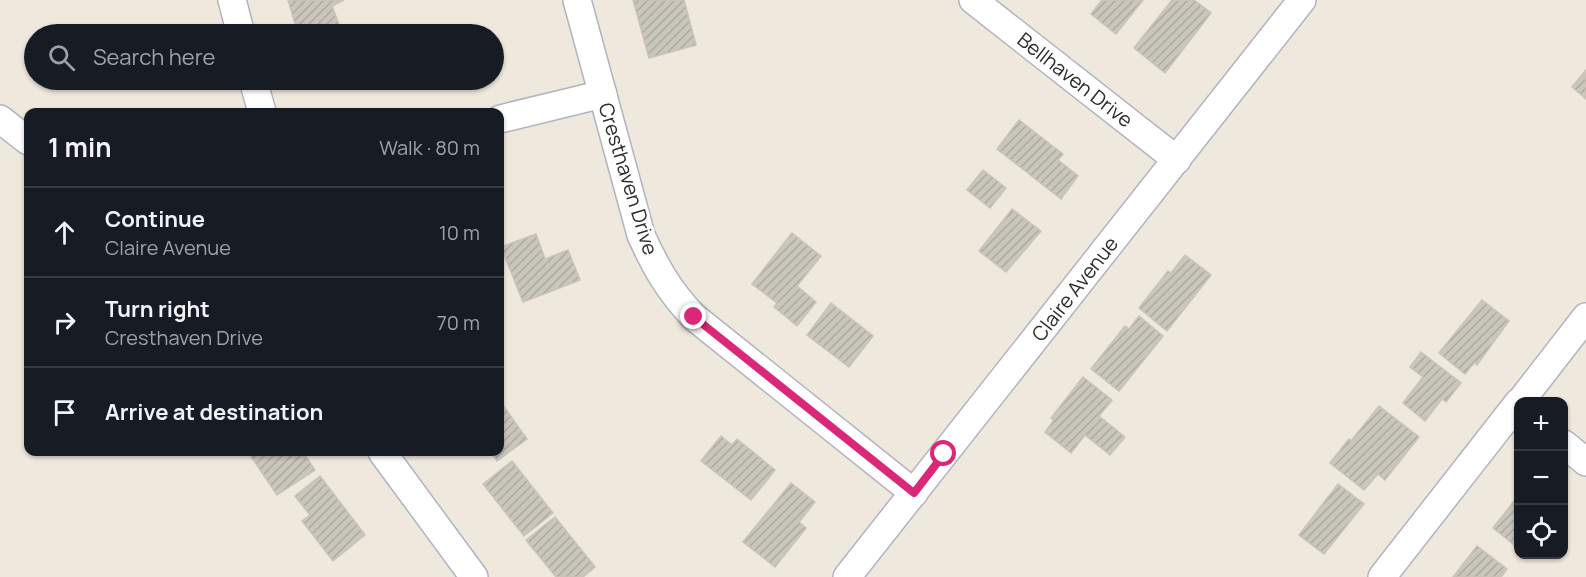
<!DOCTYPE html>
<html lang="en">
<head>
<meta charset="utf-8">
<style>
	body { margin:0; font-family:Manrope,sans-serif; background:#242831; color:#f1f3f6 }
	.controls { position:absolute; right:18px; bottom:18px; display:grid; overflow:hidden; border-radius:12px; box-shadow:0 2px 4px #0004 }
	.controls button { width:54px; height:54px; display:grid; place-items:center; padding:0; border:0; border-bottom:2px solid #363941; background:#171b24; color:#f1f3f6; font:30px sans-serif }
	.stop { position:absolute; width:18px; height:18px; margin:-14px; border:4px solid #db2777; border-radius:50%; background:#fff }
	.stop.end { background:#db2777; border-color:#fff; box-shadow:0 2px 6px #0008 }
	.list { margin:0; padding:0; list-style:none }
	h2 { display:flex; justify-content:space-between; align-items:center; height:78px; margin:0; padding:0 24px; font-size:26px }
	h2 small { font-size:20px; font-weight:400; color:#9ea1a6 }
	.list li { display:grid; grid-template-columns:39px 1fr auto; gap:18px; align-items:center; box-sizing:border-box; height:90px; padding:0 24px; border-top:2px solid #363941 }
	.list b { display:block; font-size:22px; white-space:nowrap }
	.list p { margin:0; font-size:20px; white-space:nowrap; color:#9ea1a6 }
	.list em { font-size:20px; font-style:normal; color:#9ea1a6 }
	.icon { flex:none; width:33px; height:33px; fill:none; stroke:currentColor; stroke-width:2; stroke-linecap:round; stroke-linejoin:round }
	.map { position:relative; flex:none; width:1586px; height:577px; overflow:hidden }
	.search { position:absolute; background:#171b24; box-shadow:0 2px 4px #0004; left:24px; top:24px; width:480px; height:66px; display:flex; align-items:center; gap:15px; box-sizing:border-box; padding:0 21px; border-radius:33px; color:#9ea1a6; font-size:22px }
	.panel { position:absolute; background:#171b24; box-shadow:0 2px 4px #0004; left:24px; top:108px; width:480px; height:348px; border-radius:12px }
	.map>svg:first-child { display:block }
</style>
</head>
<body>
<div class="map">
<svg width="1586" height="577" viewBox="0 0 1586 577">
	<defs>
		<pattern id="building-hatch" width="6" height="6" patternUnits="userSpaceOnUse" patternTransform="scale(1.5)"><rect width="6" height="6" fill="#c9c6bc"/><path d="M-1 1l2-2M0 6l6-6M5 7l2-2" fill="none" stroke="#adaaa2"/></pattern>
	</defs>
	<rect width="100%" height="100%" fill="#eee8dd"/>
	<g fill="url(#building-hatch)" stroke="#cac4b7" stroke-width="1.5">
		<path d="M288,0H344L332,6L340,27L314,34H298Z"/>
		<path d="M633,0H684L696,45L649,58Z"/>
		<path d="M1102,0H1143L1116,34L1091,14Z"/>
		<path d="M1172,0H1194L1211,13L1165,73L1134,48Z"/>
		<path d="M1586,70V99L1572,87Z"/>
		<path d="M1019,120L1063,154L1058,160L1078,176L1061,199L997,149Z"/>
		<path d="M983,170L1006,188L990,208L967,190Z"/>
		<path d="M1012,209L1041,231L1006,272L979,251Z"/>
		<path d="M792,233L821,256L797,286L816,302L797,326L774,307L777,303L752,284Z"/>
		<path d="M536,234L545,259L568,250L580,280L523,302L501,247Z"/>
		<path d="M1185,255L1211,275L1167,331L1139,308L1168,271L1171,273Z"/>
		<path d="M1482,300L1509,321L1477,365L1475,362L1465,374L1439,353Z"/>
		<path d="M831,303L873,336L849,367L807,335Z"/>
		<path d="M1139,316L1163,336L1119,391L1091,369L1125,326L1129,329Z"/>
		<path d="M1421,352L1461,383L1446,402L1442,399L1425,421L1403,403L1423,377L1410,367Z"/>
		<path d="M1083,377L1112,400L1099,416L1125,437L1110,455L1085,435L1071,453L1045,432L1054,420L1051,418Z"/>
		<path d="M500,401L527,439L497,461L491,452H500Z"/>
		<path d="M1379,406L1419,437L1385,480L1378,474L1364,490L1330,463L1349,439L1351,441Z"/>
		<path d="M721,436L732,445L737,439L775,470L751,500L701,461Z"/>
		<path d="M248,452H303L315,470L277,495Z"/>
		<path d="M512,461L553,513L524,536L483,484Z"/>
		<path d="M320,476L365,535L333,561L302,521L310,515L295,496Z"/>
		<path d="M791,483L815,502L799,522L806,528L775,567L743,542Z"/>
		<path d="M1338,484L1364,504L1324,554L1299,535Z"/>
		<path d="M1518,496V548L1493,528Z"/>
		<path d="M555,517L595,567L583,577H556L526,540Z"/>
		<path d="M1477,546L1507,569L1501,577H1453Z"/>
	</g>
	<g fill="none" stroke-linecap="round" stroke-linejoin="round">
		<defs>
			<g id="minor">
				<path d="M232,0L241,34"/>
				<path d="M577,0L641,235C656,268 669,291 694,317L914,493"/>
				<path d="M973,0L1177,160"/>
				<path d="M253,80L262,112"/>
				<path d="M0,119L28,141"/>
				<path d="M500,119L603,94"/>
				<path d="M1520,402L1586,317"/>
				<path d="M1564,444L1586,462"/>
				<path d="M382,452L474,577"/>
				<path d="M847,577L1302,0"/>
				<path d="M1382,577L1518,403"/>
			</g>
		</defs>
		<use href="#minor" stroke="#b2b3c0" stroke-width="30"/>
		<use href="#minor" stroke="#fff" stroke-width="27"/>
	</g>
	<g fill="none" stroke-linecap="round" stroke-linejoin="round">
		<path stroke="#db2777" stroke-width="8" d="M694,317L914,493L944,454"/>
	</g>
	<g text-anchor="middle" stroke-width="6" stroke-linejoin="round" paint-order="stroke">
		<g font-size="20" fill="#2c2c2c" stroke="#fff">
			<text transform="translate(1075 80) rotate(38)" y="7">Bellhaven Drive</text>
			<text transform="translate(628 179) rotate(73)" y="7">Cresthaven Drive</text>
			<text transform="translate(1075 289) rotate(-52)" y="7">Claire Avenue</text>
		</g>
	</g>
</svg>
<div class="controls">
<button>+</button>
<button>−</button>
<button><svg class="icon" aria-label="locate" viewBox="0 0 24 24"><circle cx="12" cy="12" r="6"/><path d="M12 2v4M12 18v4M2 12h4M18 12h4"/></svg></button>
</div>
<div class="stop" style="left:944px;top:454px"></div>
<div class="stop end" style="left:694px;top:317px"></div>
<div class="search"><svg class="icon" aria-label="search" viewBox="0 0 24 24"><circle cx="10" cy="10" r="6"/><path d="M15 15l6 6"/></svg>Search here</div>
<section class="panel">
<h2>1 min<small>Walk · 80 m</small></h2>
<ul class="list">
<li><svg class="icon" aria-label="ahead" viewBox="0 0 24 24"><path d="M12 20V5M6 11l6-6 6 6"/></svg><div><b>Continue</b><p>Claire Avenue</p></div><em>10 m</em></li>
<li><svg class="icon" aria-label="right" viewBox="0 0 24 24"><path d="M7 20v-9h11M14 6l5 5-5 5"/></svg><div><b>Turn right</b><p>Cresthaven Drive</p></div><em>70 m</em></li>
<li><svg class="icon" aria-label="arrive" viewBox="0 0 24 24"><path d="M6 21V4h12l-3 4 3 4H6"/></svg><div><b>Arrive at destination</b></div></li>
</ul>
</section>
</div>
</body>
</html>
